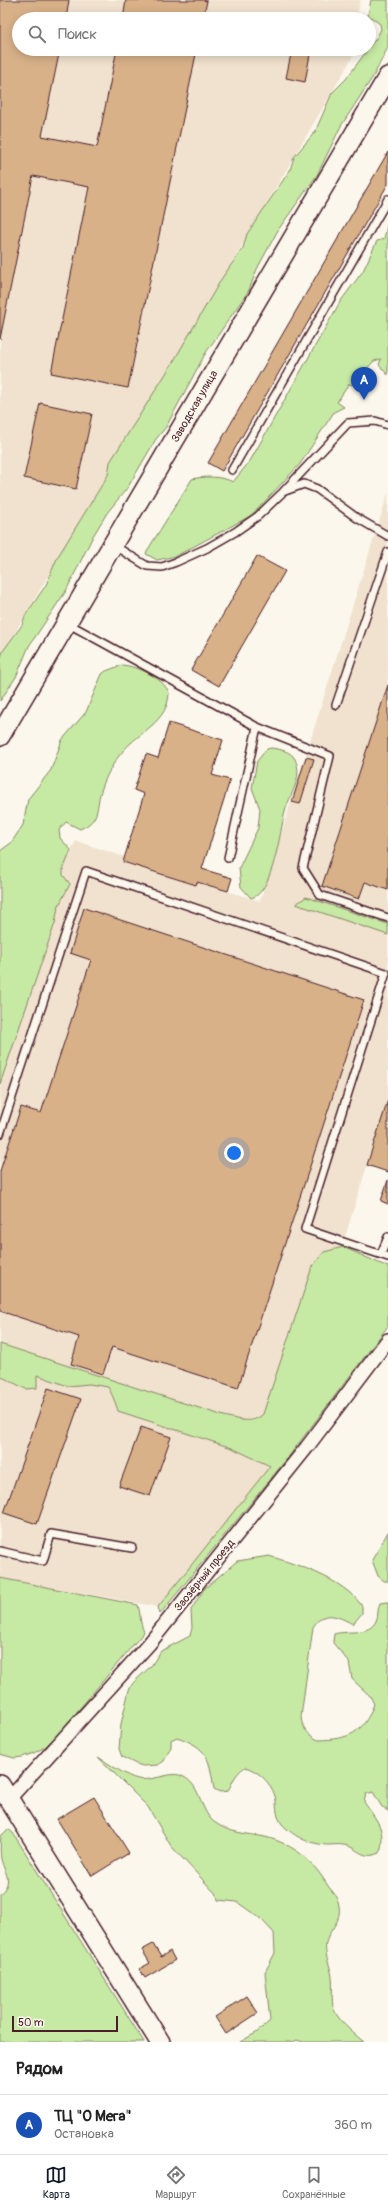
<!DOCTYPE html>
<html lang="ru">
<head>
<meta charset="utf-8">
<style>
	body { margin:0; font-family:Pangolin,sans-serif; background:#f6f6f6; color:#222 }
	.scale { position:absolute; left:12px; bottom:10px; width:106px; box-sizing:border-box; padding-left:4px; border:2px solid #4a1f2b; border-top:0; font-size:11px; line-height:14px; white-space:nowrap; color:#4a1f2b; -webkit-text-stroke:3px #fbf7ec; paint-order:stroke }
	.you { position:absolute; left:234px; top:1153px; width:14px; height:14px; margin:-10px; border:3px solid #fff; border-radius:50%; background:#1a73e8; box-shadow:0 0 0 6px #1a73e833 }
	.badge { display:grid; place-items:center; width:26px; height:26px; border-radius:50%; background:#111827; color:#fff; font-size:13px; font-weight:700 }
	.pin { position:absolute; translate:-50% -33px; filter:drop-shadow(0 1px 2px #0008) }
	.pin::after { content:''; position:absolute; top:21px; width:14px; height:12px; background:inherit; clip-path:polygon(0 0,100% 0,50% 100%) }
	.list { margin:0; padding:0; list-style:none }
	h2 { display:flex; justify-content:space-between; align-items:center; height:52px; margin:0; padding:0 16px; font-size:17px }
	h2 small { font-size:13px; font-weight:400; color:#767676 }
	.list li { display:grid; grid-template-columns:26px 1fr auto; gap:12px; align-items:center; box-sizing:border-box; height:60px; padding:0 16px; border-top:1px solid #e0e0e0 }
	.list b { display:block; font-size:15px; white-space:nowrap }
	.list p { margin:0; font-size:13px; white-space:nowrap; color:#767676 }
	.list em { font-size:13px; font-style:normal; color:#767676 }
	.icon { flex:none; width:22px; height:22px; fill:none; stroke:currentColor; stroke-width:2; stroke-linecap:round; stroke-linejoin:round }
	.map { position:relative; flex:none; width:388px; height:2042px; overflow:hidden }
	.search { position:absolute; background:#fff; box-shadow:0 2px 10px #0003; left:12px; right:12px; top:12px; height:44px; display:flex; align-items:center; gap:10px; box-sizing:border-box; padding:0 14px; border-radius:22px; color:#767676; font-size:15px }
	.sheet { height:112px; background:#fff }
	nav { display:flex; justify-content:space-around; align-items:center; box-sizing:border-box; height:56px; border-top:1px solid #e0e0e0; background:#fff; font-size:11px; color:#767676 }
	nav a { display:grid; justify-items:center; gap:2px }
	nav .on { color:#111827 }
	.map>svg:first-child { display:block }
</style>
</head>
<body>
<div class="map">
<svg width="388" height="2042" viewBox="0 0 388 2042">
	<rect width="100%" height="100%" fill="#fbf7ec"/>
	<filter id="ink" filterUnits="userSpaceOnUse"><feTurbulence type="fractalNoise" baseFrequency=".025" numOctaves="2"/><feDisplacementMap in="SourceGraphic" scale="8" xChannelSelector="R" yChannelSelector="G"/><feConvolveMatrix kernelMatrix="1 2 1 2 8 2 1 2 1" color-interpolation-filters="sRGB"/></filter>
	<g filter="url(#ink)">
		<g fill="#f0e2ce">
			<path d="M0,0H360L357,19H19V49H353L352,58L0,658Z"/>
			<path d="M388,493V1172L367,1166L277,1455L270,1466L158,1607L0,1578V971L76,841L125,857L123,862L196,885L197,882L260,901Z"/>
		</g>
		<g fill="#c6eaa3" stroke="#888467">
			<path d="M371,0H388V47L374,75L341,126L317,175L278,230L257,269L249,290L205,354L166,427L156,439L128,487L107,513L93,536L66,591L29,646L16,677L0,701V661L3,651L22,625L25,616L46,585L57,558L108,475L110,462L172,364L222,278L243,248L247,234L290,170L294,157L315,132L332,93L346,79L377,37L381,29L380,24L368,15Z"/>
			<path d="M388,221V375L379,365L381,359L374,361L352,385L349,384L337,402L344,407L334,412L300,464L252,515L176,556L157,560L146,554L147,551L192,479C206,476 221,476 233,482L250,461L340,302L363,271L377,241L384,239Z"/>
			<path d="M122,665C137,666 164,678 169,693C168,722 140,731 123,751C114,761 106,776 102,788C95,806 102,820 80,829L66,822L59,830L60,838L71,850L63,870V875L70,884L58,907L55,923L0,1084V851L11,843L23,825L28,799L51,770L62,740L86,712L102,674L106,671Z"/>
			<path d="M271,748C279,749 291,751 295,759C304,778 289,795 285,812C280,830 273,894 251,898L241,887L239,868L258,828L260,809L252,788L257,761L267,749Z"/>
			<path d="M306,897L388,924V935L296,904Z"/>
			<path d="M343,1247L388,1267V1326L286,1460L160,1614L158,1607L270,1466L232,1448L118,1411C117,1406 111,1392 108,1387L89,1384L68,1386L37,1375V1388L26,1389L0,1376V1344L224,1416C237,1419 252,1425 263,1414L312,1267L324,1252Z"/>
			<path d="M388,1532V1581H384L378,1576L372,1560Z"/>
			<path d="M269,1556C299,1565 343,1579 362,1606V1613L353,1624C337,1616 324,1609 313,1627L301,1717C302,1729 309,1735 318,1740C349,1739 363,1734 374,1704L370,1696L352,1679L349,1662L333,1643L334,1634C347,1630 369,1636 376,1621C379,1615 377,1609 380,1603L388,1602V1811L382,1807L373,1792L366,1794L364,1802C377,1821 386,1828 380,1853C361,1861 359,1847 343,1845C339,1844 333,1845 328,1845C321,1845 308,1842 302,1839C296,1836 286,1829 282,1824C277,1818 276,1808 276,1801C274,1785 259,1771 245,1767C235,1774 233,1781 228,1791L220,1792L214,1789C209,1757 208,1748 177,1737L171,1740V1747L164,1761L158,1765L143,1766L136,1764L122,1757L119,1749L121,1724L129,1690L133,1683L151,1666L161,1651L190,1636L192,1628L191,1610L204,1589L237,1561Z"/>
			<path d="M0,1578L138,1605C141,1616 139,1620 144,1632L60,1732L45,1747L34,1753L22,1757L14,1758L0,1754Z"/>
			<path d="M98,1757C108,1763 127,1777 138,1779C150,1782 170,1772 179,1775C202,1782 198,1809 214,1822C230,1834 247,1833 265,1837C294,1844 313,1861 328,1886C331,1890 335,1894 337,1898C345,1922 331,1924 326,1943C324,1953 329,1962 331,1972C334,1983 331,1995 333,2006C335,2018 354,2034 364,2042H303L297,2040L293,2042H240L256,2033L270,2021L265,1972L275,1953L274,1933L261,1919L237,1902L218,1900L217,1895L171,1846L148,1807Z"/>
			<path d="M8,1829L13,1833L144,2042H0V1894C14,1880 5,1875 1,1859C0,1852 0,1844 1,1836Z"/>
		</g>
		<g fill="#d8b189" stroke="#4a1f2b">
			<path d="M0,0H69L66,19H19V49H60L42,136L97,147L117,49H197L128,388L51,373L89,187L33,176L0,339Z"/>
			<path d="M126,0H203L207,1L203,19H123Z"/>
			<path d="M292,49H311L305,82L286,78Z"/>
			<path d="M388,152V184L222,471L208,463Z"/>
			<path d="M40,403L92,414L76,489L24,478Z"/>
			<path d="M257,556L285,571L219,686L191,670Z"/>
			<path d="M388,685V890L365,882L359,899L322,886Z"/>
			<path d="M169,723L223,740L212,775L230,780L202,869L232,878L228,891L197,882L196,885L123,862L144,794L134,790L146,754L158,758Z"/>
			<path d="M306,757L314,759L300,804L292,802Z"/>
			<path d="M84,908L364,1000L238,1388L112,1347L103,1374L71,1364L79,1337L0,1311V1171L21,1107L41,1113L91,960L70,953Z"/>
			<path d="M388,1100V1172L367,1165Z"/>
			<path d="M388,1180V1204L381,1201Z"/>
			<path d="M48,1388L81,1399L37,1524L4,1513Z"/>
			<path d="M141,1427L171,1437L150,1496L119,1486Z"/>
			<path d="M94,1797L129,1853L92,1876L57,1819Z"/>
			<path d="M153,1944L161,1957L170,1951L175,1960L145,1978L139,1969L150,1963L142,1950Z"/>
			<path d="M247,1996L258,2013L226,2034L215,2017Z"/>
		</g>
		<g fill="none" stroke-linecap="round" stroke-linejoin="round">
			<defs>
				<g id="lane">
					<path d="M232,470L388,199"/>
					<path d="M285,491L304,484L317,489L357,518L388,536"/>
					<path d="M113,545L147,566L162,567L176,562L207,548L235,532L258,516L283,492L348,423L375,421L388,425"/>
					<path d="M67,623L257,727L330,756L303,868L320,895L388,918"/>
					<path d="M336,705L388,552"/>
					<path d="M228,858L257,727"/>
					<path d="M0,1134L86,871L386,973L305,1229L388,1257"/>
					<path d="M381,1254L388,1237"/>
					<path d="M0,1551L43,1561L51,1534L132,1548"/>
				</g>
				<path id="street" d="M9,1799L149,1644L307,1447L388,1340"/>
				<g id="secondary">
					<path d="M0,736L388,77"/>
					<path d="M0,1785L160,2042"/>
				</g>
			</defs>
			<use href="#lane" stroke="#4a1f2b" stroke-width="10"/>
			<use href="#street" stroke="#4a1f2b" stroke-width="16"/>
			<use href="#secondary" stroke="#4a1f2b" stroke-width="22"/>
			<use href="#lane" stroke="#fbf7ec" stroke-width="7"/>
			<use href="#street" stroke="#fbf7ec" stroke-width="13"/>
			<use href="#secondary" stroke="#fbf7ec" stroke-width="19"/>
		</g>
	</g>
	<g text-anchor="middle" stroke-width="4" stroke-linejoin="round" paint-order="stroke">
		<g font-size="11" fill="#4a1f2b" stroke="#fbf7ec">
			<text transform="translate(194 406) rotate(-60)" y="4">Заводская улица</text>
			<text transform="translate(204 1575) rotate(-51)" y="4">Заозёрный проезд</text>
		</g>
	</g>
</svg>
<div class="scale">50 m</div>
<div class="you"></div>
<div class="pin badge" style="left:364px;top:400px;background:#1a4fb4">A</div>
<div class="search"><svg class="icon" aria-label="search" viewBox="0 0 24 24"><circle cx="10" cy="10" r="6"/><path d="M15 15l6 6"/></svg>Поиск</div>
</div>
<section class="sheet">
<h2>Рядом<small></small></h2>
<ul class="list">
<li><span class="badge" style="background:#1a4fb4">A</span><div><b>ТЦ &quot;О Мега&quot;</b><p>Остановка</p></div><em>360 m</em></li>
</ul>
</section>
<nav>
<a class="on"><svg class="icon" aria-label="map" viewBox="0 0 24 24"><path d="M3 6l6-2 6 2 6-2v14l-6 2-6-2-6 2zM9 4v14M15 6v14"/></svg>Карта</a>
<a><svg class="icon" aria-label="directions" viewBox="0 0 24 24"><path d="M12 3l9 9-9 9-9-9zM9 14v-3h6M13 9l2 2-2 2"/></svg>Маршрут</a>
<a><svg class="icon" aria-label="saved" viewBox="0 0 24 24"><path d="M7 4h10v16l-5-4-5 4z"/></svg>Сохранённые</a>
</nav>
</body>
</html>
